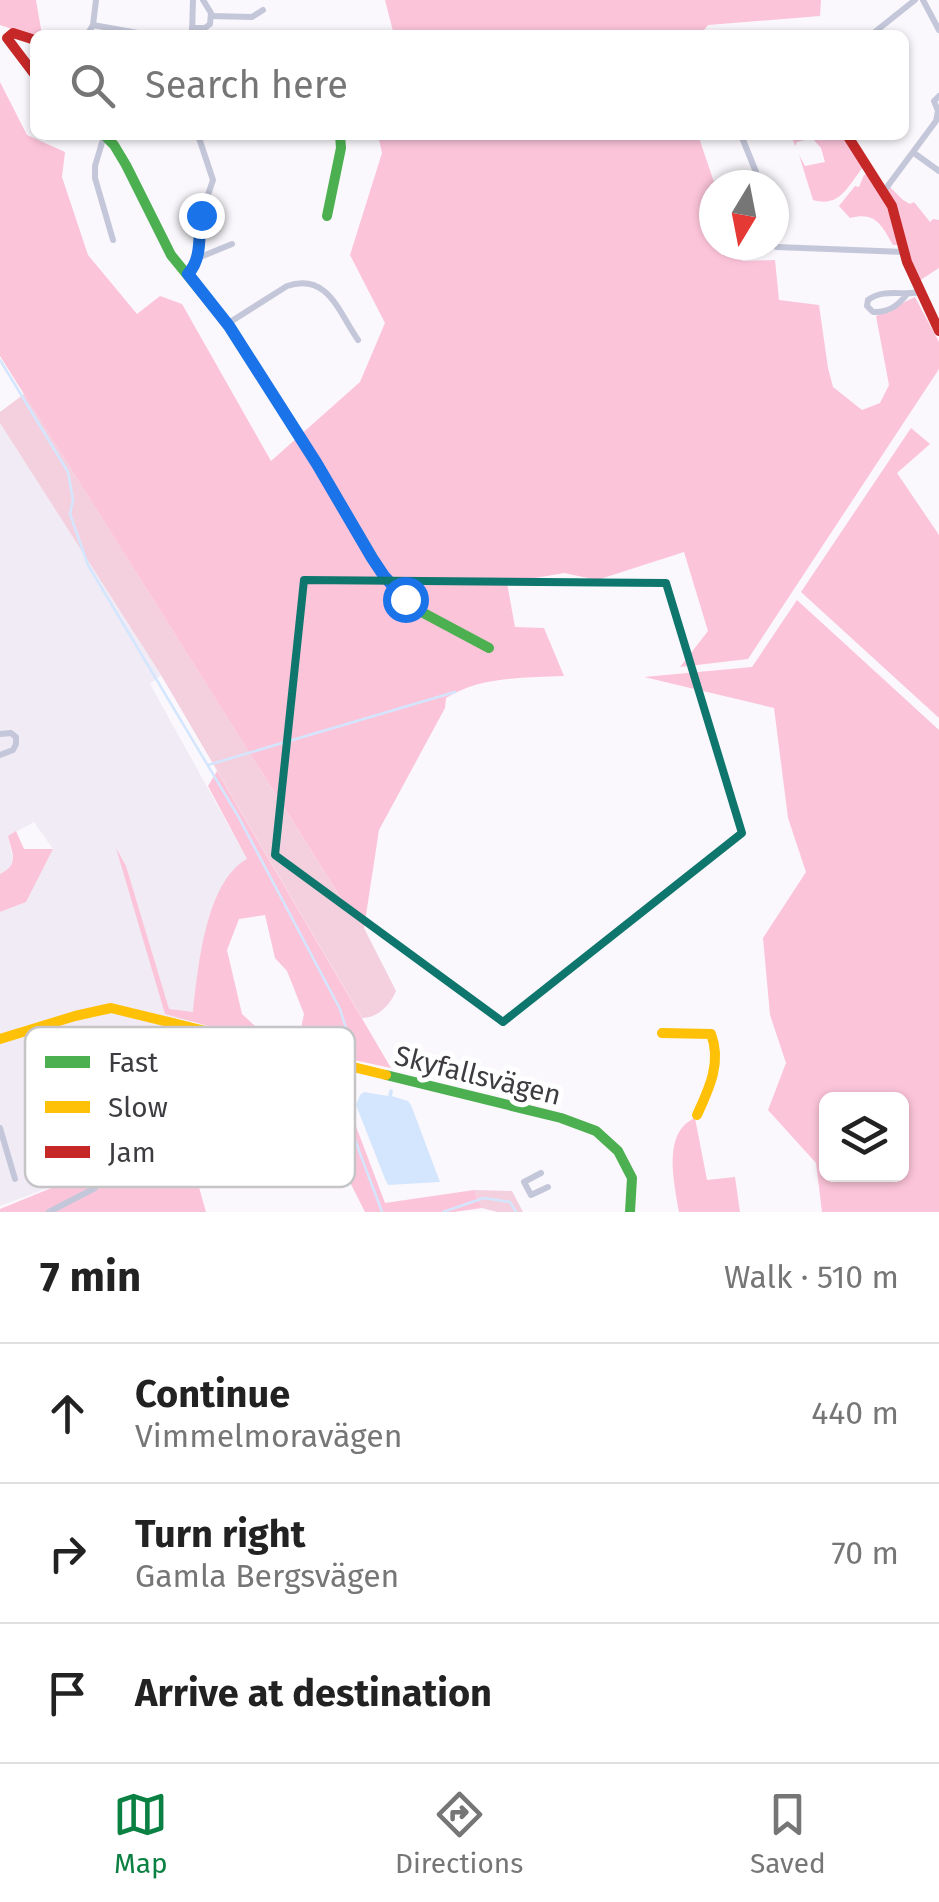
<!DOCTYPE html>
<html lang="en">
<head>
<meta charset="utf-8">
<style>
	body { margin:0; font-family:"Fira Sans",sans-serif; background:#f2f2f2; color:#222 }
	.controls { position:absolute; right:30px; bottom:30px; display:grid; overflow:hidden; border-radius:15px; box-shadow:0 2px 8px #0004 }
	.controls button { width:90px; height:90px; display:grid; place-items:center; padding:0; border:0; border-bottom:2px solid #e0e0e0; background:#fff; color:#222; font:50px sans-serif }
	.compass { position:absolute; left:699px; top:170px; width:90px; height:90px; border-radius:50%; background:#fff; box-shadow:0 2px 8px #0004; rotate:190deg }
	.stop { position:absolute; width:30px; height:30px; margin:-22px; border:8px solid #1a73e8; border-radius:50%; background:#fff }
	.stop.end { background:#1a73e8; border-color:#fff; box-shadow:0 2px 10px #0008 }
	.list { margin:0; padding:0; list-style:none }
	h2 { display:flex; justify-content:space-between; align-items:center; height:130px; margin:0; padding:0 40px; font-size:42px }
	h2 small { font-size:32px; font-weight:400; color:#767676 }
	.list li { display:grid; grid-template-columns:65px 1fr auto; gap:30px; align-items:center; box-sizing:border-box; height:140px; padding:0 40px; border-top:2px solid #e0e0e0 }
	.list b { display:block; font-size:38px; white-space:nowrap }
	.list p { margin:0; font-size:32px; white-space:nowrap; color:#767676 }
	.list em { font-size:32px; font-style:normal; color:#767676 }
	.icon { flex:none; width:55px; height:55px; fill:none; stroke:currentColor; stroke-width:2; stroke-linecap:round; stroke-linejoin:round }
	.map { position:relative; flex:none; width:939px; height:1212px; overflow:hidden }
	.search { position:absolute; background:#fff; box-shadow:0 2px 8px #0004; left:30px; right:30px; top:30px; height:110px; display:flex; align-items:center; gap:25px; box-sizing:border-box; padding:0 35px; border-radius:15px; color:#767676; font-size:38px }
	.sheet { height:550px; background:#fff }
	nav { display:flex; justify-content:space-around; align-items:center; box-sizing:border-box; height:140px; border-top:2px solid #e0e0e0; background:#fff; font-size:28px; color:#767676 }
	nav a { display:grid; justify-items:center; gap:5px }
	nav .on { color:#0b8043 }
	.map>svg:first-child { display:block }
</style>
</head>
<body>
<div class="map">
<svg width="939" height="1212" viewBox="0 0 939 1212">
	<rect width="100%" height="100%" fill="#faf8fc"/>
	<path fill="#f0ebf5" d="M0,423L161,675L150,684L247,859L198,971L193,1013L164,1144L0,1206V912L26,902L53,849L34,822L8,836L13,861L11,867L0,874Z"/>
	<g fill="#f4d0de">
		<path d="M24,394L341,898L364,928L396,991C390,1005 378,1018 362,1018L161,675L0,423V412Z"/>
		<path d="M474,1190L512,1191L523,1212H497L482,1208Z"/>
	</g>
	<g fill="#fcc4d9" fill-rule="evenodd">
		<path d="M0,0H36L42,35H35V37L0,25Z"/>
		<path d="M385,0H821L820,16L708,25L700,35H394Z"/>
		<path d="M0,82L27,135L65,152L62,177L88,255L137,314L160,296L182,304L271,461L360,382L385,323L350,255L382,153L378,135H698L715,185L714,245H736L742,261L775,260L779,300L819,305L828,368L833,387L862,410L880,403L889,385L876,316L915,297L939,342V369L748,659L680,667L708,631L684,552L597,580L564,573L507,583L515,627L544,628L564,676C524,678 481,676 446,698L445,708L379,830L364,928L341,898L0,356Z"/>
		<path d="M797,135H844L863,167C848,186 840,208 813,200L799,155L805,166L825,162L821,148L812,138L797,142L795,146L792,137Z"/>
		<path d="M868,173L892,211L899,245H893C882,226 876,211 850,218L839,206L855,186L859,187L864,175Z"/>
		<path d="M890,187L903,200L910,204L914,202L930,222L933,219L939,220V268L919,281L912,268L899,213L887,190Z"/>
		<path d="M911,428L930,444L897,473L939,535V718L801,592Z"/>
		<path d="M797,600L939,730V1212H822L816,1163L768,1110L786,1063L770,1015L763,938L806,872L788,818L774,708L644,677L752,667ZM826,1100H902V1174H826Z"/>
		<path d="M217,771L391,1068L297,1048L304,1014L287,971L275,958L265,915L239,919L227,950L242,1014L255,1026L266,1042L165,1014L116,848L126,866L169,1009L193,1012C198,969 205,882 247,859L208,786Z"/>
		<path d="M16,831L24,849H53L26,902L0,912V874C20,864 12,854 8,836Z"/>
		<path d="M193,1036L218,1042L231,1081L224,1098L192,1131L189,1142L191,1159L206,1212H0V1209L88,1173L64,1093L82,1084H102L96,1120L160,1137L188,1040Z"/>
		<path d="M232,1043L334,1068L385,1203L474,1190L482,1208L454,1212H365L320,1123L318,1090L305,1088L288,1095L282,1079L260,1072L246,1078L234,1064Z"/>
		<path d="M695,1118L707,1180L735,1177L740,1212H679C675,1184 661,1133 695,1118Z"/>
	</g>
	<path fill="#d4e6fd" d="M390,1089L393,1090L392,1096L408,1101L411,1105L440,1182L388,1185L385,1179L356,1105L360,1095L364,1092L388,1096Z"/>
	<g fill="none" stroke-linecap="round" stroke-linejoin="round">
		<g stroke="#d4e6fd" stroke-width="2.5">
			<path d="M0,360L68,472L73,500L70,514L88,565L238,816L340,1009C343,1020 350,1036 349,1047C348,1059 338,1060 340,1076C343,1118 368,1172 382,1212"/>
			<path d="M208,765L455,692"/>
			<path d="M443,1212L484,1198L510,1202L516,1212"/>
		</g>
		<g stroke="#c4c7d9" stroke-width="6">
			<path d="M923,0L939,30"/>
			<path d="M211,16L252,17L263,10"/>
			<path d="M93,25L149,35"/>
			<path d="M192,28H205L210,24L211,13L203,0"/>
			<path d="M87,35L93,25L96,0"/>
			<path d="M192,35L193,0"/>
			<path d="M871,35L915,0"/>
			<path d="M741,135L756,172"/>
			<path d="M104,136L95,166V178L113,240"/>
			<path d="M914,153L939,171"/>
			<path d="M884,191L936,121L938,111L934,101L939,96"/>
			<path d="M777,247L904,252"/>
			<path d="M198,258L232,244"/>
			<path d="M188,274L195,267L197,259L201,215L213,180L198,135"/>
			<path d="M907,294C898,306 888,313 873,312L867,306L868,300C884,288 902,296 920,292"/>
			<path d="M227,324L287,286C328,272 339,313 358,340"/>
			<path d="M0,734L11,733L16,737V744L13,750L0,755"/>
			<path d="M0,1128L15,1179"/>
			<path d="M541,1173L524,1182L531,1195L548,1187"/>
			<path d="M49,1212L95,1188"/>
		</g>
		<g stroke="#4caf50" stroke-width="10">
			<path d="M104,135L114,145L126,165L171,255L229,326L317,464L383,575L416,609L489,648"/>
			<path d="M327,216L341,148L340,135"/>
			<path d="M386,1075L561,1118L596,1131L618,1151L632,1178L630,1212"/>
		</g>
		<g stroke="#ffc107" stroke-width="10">
			<path d="M662,1033L711,1034C722,1062 709,1089 697,1115"/>
			<path d="M0,1039L75,1016L111,1008L386,1075"/>
		</g>
		<g stroke="#c62828" stroke-width="10">
			<path d="M35,40L13,33L7,38L35,75"/>
			<path d="M847,135L892,206L907,262L939,331"/>
		</g>
	</g>
	<g fill="none" stroke-linecap="round" stroke-linejoin="round">
		<path stroke="#1a73e8" stroke-width="12" d="M201,215C198,236 203,257 188,274L229,326L317,464L372,558L384,576L405,599"/>
	</g>
	<path fill="none" stroke="#0f766e" stroke-width="8" stroke-linejoin="round" d="M304,580L666,583L742,833L503,1022L275,855Z"/>
	<g text-anchor="middle" stroke-width="10" stroke-linejoin="round" paint-order="stroke">
		<g font-size="28" fill="#3e3c40" stroke="#fff">
			<text transform="translate(478 1075) rotate(14)" y="10">Skyfallsvägen</text>
		</g>
	</g>
	<rect x="25" y="1027" width="330" height="160" rx="15" fill="#fff" stroke="#c5c4c6" stroke-width="2.5"/>
	<rect x="45" y="1056" width="45" height="12" fill="#4caf50"/>
	<rect x="45" y="1101" width="45" height="12" fill="#ffc107"/>
	<rect x="45" y="1146" width="45" height="12" fill="#c62828"/>
	<g font-size="28" fill="#3e3c40">
		<text x="108" y="1072">Fast</text>
		<text x="108" y="1117">Slow</text>
		<text x="108" y="1162">Jam</text>
	</g>
</svg>
<div class="controls">
<button><svg class="icon" aria-label="layers" viewBox="0 0 24 24"><path d="M12 4l9 5-9 5-9-5zM3 14l9 5 9-5"/></svg></button>
</div>
<svg class="compass" viewBox="-18 -18 36 36"><path d="M0-13l5 13h-10z" fill="#e53935"/><path d="M0 13l5-13h-10z" fill="#767676"/></svg>
<div class="stop" style="left:405px;top:599px"></div>
<div class="stop end" style="left:201px;top:215px"></div>
<div class="search"><svg class="icon" aria-label="search" viewBox="0 0 24 24"><circle cx="10" cy="10" r="6"/><path d="M15 15l6 6"/></svg>Search here</div>
</div>
<section class="sheet">
<h2>7 min<small>Walk · 510 m</small></h2>
<ul class="list">
<li><svg class="icon" aria-label="ahead" viewBox="0 0 24 24"><path d="M12 20V5M6 11l6-6 6 6"/></svg><div><b>Continue</b><p>Vimmelmoravägen</p></div><em>440 m</em></li>
<li><svg class="icon" aria-label="right" viewBox="0 0 24 24"><path d="M7 20v-9h11M14 6l5 5-5 5"/></svg><div><b>Turn right</b><p>Gamla Bergsvägen</p></div><em>70 m</em></li>
<li><svg class="icon" aria-label="arrive" viewBox="0 0 24 24"><path d="M6 21V4h12l-3 4 3 4H6"/></svg><div><b>Arrive at destination</b></div></li>
</ul>
</section>
<nav>
<a class="on"><svg class="icon" aria-label="map" viewBox="0 0 24 24"><path d="M3 6l6-2 6 2 6-2v14l-6 2-6-2-6 2zM9 4v14M15 6v14"/></svg>Map</a>
<a><svg class="icon" aria-label="directions" viewBox="0 0 24 24"><path d="M12 3l9 9-9 9-9-9zM9 14v-3h6M13 9l2 2-2 2"/></svg>Directions</a>
<a><svg class="icon" aria-label="saved" viewBox="0 0 24 24"><path d="M7 4h10v16l-5-4-5 4z"/></svg>Saved</a>
</nav>
</body>
</html>
